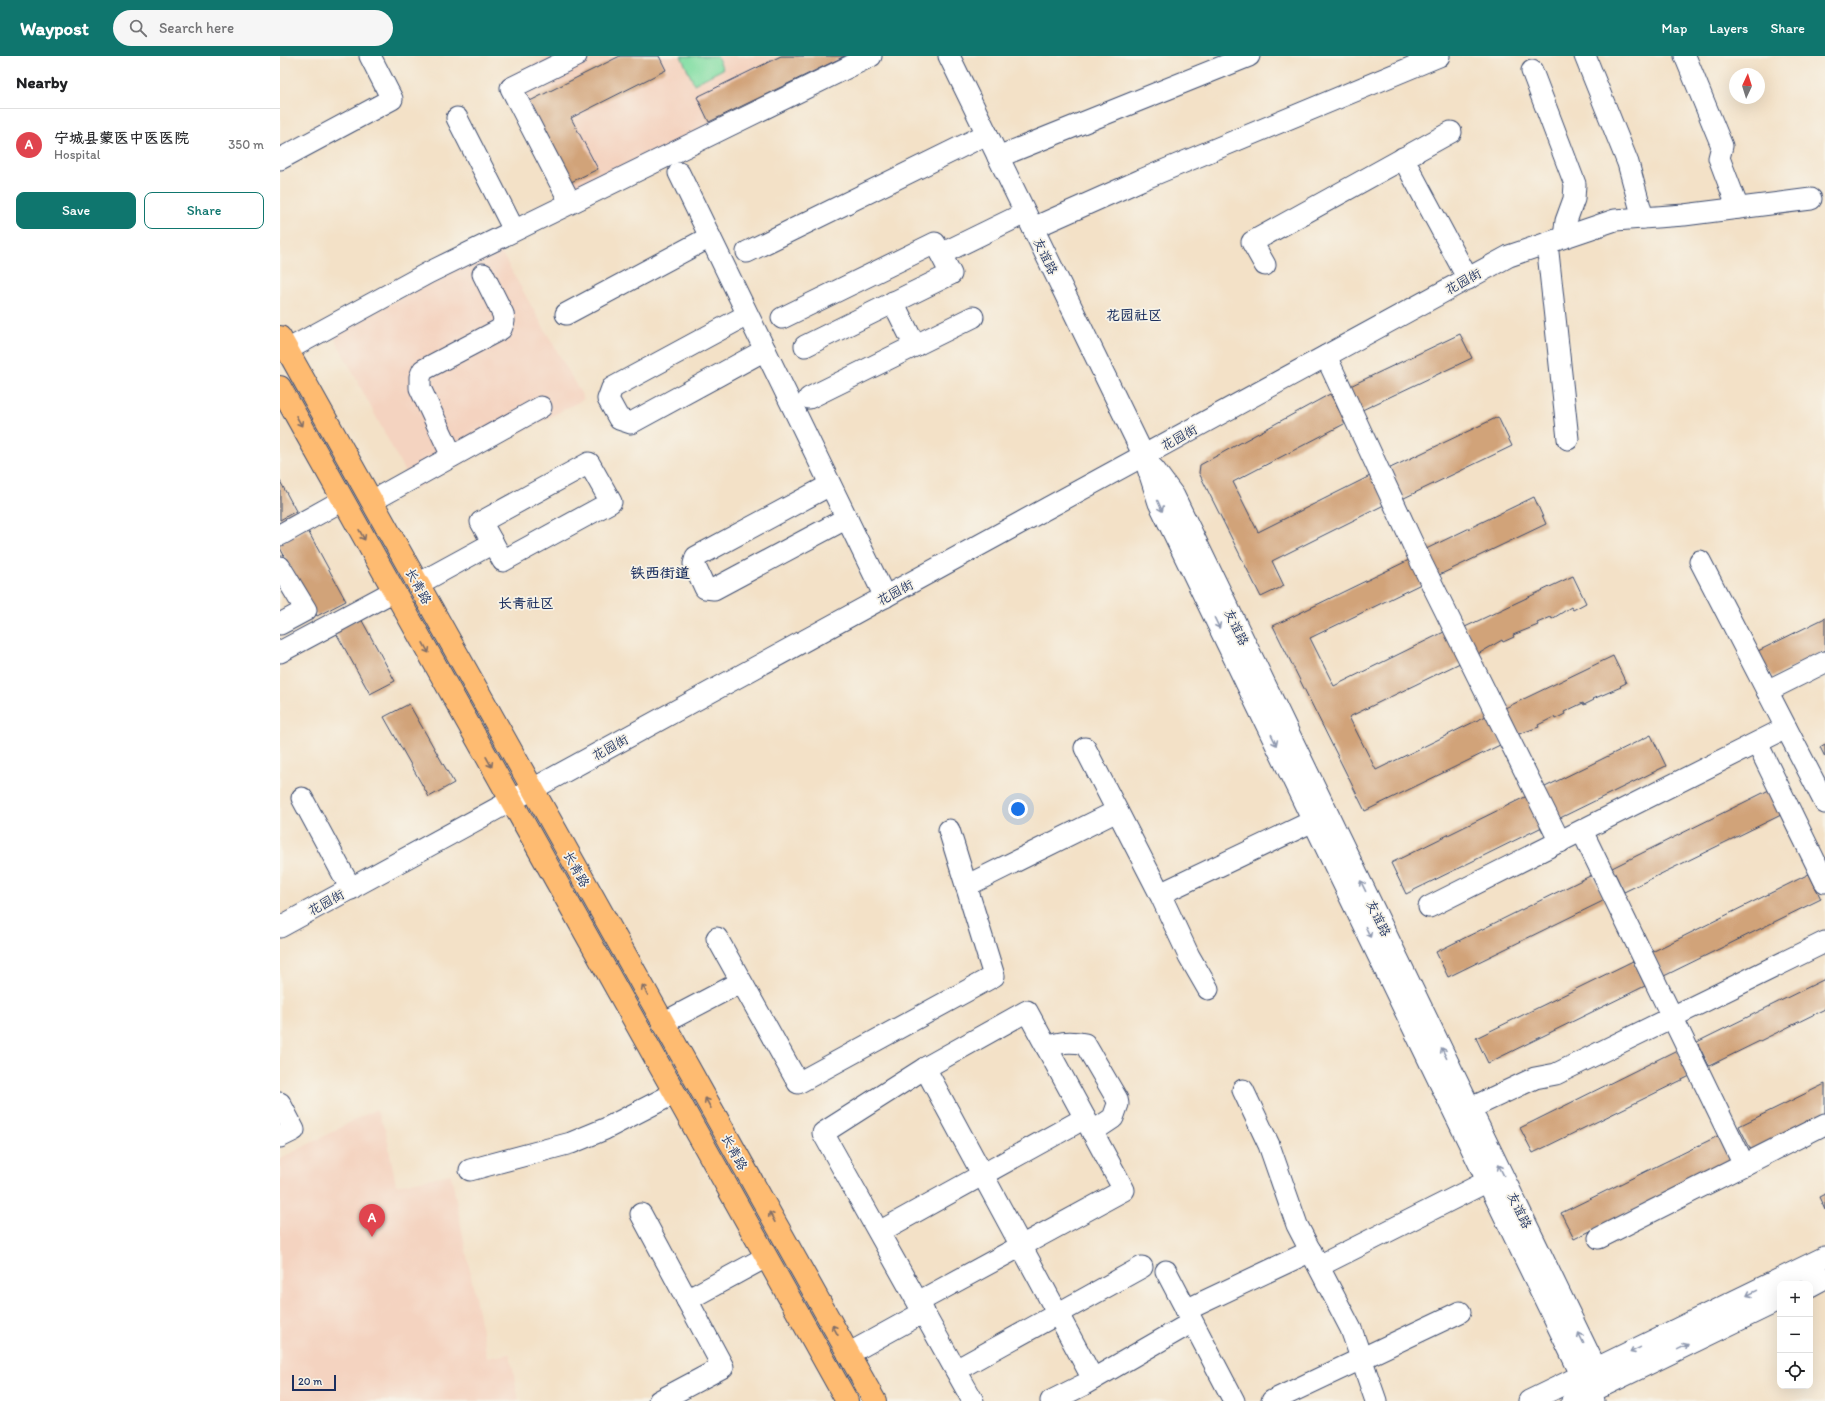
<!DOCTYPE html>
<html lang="en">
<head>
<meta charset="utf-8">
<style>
	body { margin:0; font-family:Itim,"LXGW WenKai TC",sans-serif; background:#f6f6f6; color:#202124 }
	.controls { position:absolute; right:12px; bottom:12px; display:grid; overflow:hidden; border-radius:8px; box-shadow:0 4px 16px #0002 }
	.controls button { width:36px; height:36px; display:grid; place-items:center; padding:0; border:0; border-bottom:1px solid #e0e0e0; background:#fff; color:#202124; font:20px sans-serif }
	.compass { position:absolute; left:1449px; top:12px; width:36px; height:36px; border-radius:50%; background:#fff; box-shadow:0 4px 16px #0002; rotate:4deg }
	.scale { position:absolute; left:12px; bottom:10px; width:44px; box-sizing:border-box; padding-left:4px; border:2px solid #1b2f5e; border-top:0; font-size:11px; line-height:14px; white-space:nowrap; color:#1b2f5e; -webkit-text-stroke:3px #f7f3e8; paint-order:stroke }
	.you { position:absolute; left:738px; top:753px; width:14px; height:14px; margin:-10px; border:3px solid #fff; border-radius:50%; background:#1a73e8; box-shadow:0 0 0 6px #1a73e833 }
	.badge { display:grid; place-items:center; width:26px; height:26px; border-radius:50%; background:#0f766e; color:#fff; font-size:13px; font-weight:700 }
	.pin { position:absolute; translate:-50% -33px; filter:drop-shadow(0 1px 2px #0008) }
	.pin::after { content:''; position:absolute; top:21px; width:14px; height:12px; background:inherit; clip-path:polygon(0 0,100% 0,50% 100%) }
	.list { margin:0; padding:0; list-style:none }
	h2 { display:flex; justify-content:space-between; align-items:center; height:52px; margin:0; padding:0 16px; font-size:17px }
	h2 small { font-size:13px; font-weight:400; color:#757577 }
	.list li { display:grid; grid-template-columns:26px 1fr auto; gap:12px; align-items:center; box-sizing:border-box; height:72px; padding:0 16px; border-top:1px solid #e0e0e0 }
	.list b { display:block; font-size:15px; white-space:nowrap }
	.list p { margin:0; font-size:13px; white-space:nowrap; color:#757577 }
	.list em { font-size:13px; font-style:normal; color:#757577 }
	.actions { display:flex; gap:8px; padding:12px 16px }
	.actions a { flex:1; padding:9px 0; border:1px solid #0f766e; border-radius:8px; text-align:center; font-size:14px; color:#0f766e }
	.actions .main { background:#0f766e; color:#fff }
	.icon { flex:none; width:22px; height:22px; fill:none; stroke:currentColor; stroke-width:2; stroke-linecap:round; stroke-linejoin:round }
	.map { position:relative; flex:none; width:1545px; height:1345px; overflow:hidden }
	header { display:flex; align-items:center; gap:24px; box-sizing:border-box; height:56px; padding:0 20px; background:#0f766e; color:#fff }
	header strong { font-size:19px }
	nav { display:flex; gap:22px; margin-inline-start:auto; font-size:14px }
	.search { width:280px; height:36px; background:#f6f6f6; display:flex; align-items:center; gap:10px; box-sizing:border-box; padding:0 14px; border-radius:22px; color:#757577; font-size:15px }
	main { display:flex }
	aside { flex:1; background:#fff }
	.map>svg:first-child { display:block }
</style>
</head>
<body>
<header>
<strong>Waypost</strong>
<div class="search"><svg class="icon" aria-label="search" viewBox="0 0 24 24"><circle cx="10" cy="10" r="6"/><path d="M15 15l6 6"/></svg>Search here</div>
<nav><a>Map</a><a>Layers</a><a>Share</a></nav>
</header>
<main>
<aside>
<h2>Nearby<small></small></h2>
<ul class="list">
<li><span class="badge" style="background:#e0444e">A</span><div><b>宁城县蒙医中医医院</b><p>Hospital</p></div><em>350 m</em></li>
</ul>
<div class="actions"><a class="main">Save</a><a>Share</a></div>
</aside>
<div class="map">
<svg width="1545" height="1345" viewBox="0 0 1545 1345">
	<rect width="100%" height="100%" fill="#f7f3e8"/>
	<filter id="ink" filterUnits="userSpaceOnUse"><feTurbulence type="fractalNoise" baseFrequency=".025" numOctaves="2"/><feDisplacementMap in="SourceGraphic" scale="8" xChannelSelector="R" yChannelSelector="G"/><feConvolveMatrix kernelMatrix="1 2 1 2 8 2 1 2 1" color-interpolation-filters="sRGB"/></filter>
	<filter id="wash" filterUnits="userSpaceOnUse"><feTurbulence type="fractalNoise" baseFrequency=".012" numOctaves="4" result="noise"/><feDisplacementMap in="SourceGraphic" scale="16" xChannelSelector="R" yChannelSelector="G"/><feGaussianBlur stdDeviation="0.9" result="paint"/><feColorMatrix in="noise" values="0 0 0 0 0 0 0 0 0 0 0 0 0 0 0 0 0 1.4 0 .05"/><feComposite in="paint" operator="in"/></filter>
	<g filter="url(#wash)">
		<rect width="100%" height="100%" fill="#f3e1c7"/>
		<g fill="#f4d3c0">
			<path d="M268,0H575L285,144L221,24Z"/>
			<path d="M217,189L304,343L134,433L53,279Z"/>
			<path d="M96,1053L106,1076L116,1129L171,1118L207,1302L230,1298L239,1345H0V1103Z"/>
		</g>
		<path fill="#83dea4" stroke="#4f8681" d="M401,0H437L443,13L414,28Z"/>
		<g id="blocks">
			<g fill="#d1a379">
				<path d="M340,0H379L386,14L291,62L318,113L289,127L248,46Z"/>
				<path d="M501,0H565L429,66L417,41Z"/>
				<path d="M1180,278L1192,302L1078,356L1066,332Z"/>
				<path d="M1050,338L1066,367L953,426L978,476L1092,419L1106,448L992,505L1004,530L981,541L919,417L920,409Z"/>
				<path d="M1218,361L1232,390L1120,444L1106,414Z"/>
				<path d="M0,425L16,455L0,464Z"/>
				<path d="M1254,441L1266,468L1157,520L1144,494Z"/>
				<path d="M27,473L66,545L37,560L0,492V487Z"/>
				<path d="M1131,503L1143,527L1030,582L1054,630L1166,575L1182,606L1069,661L1096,714L1208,659L1222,688L1085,755L993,570Z"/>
				<path d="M1293,520L1306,547L1293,554L1291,551L1272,563L1271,561L1257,567L1258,569L1233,579L1234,581L1223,586L1222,584L1198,598L1185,571Z"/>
				<path d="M80,561L115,625L90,638L55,575Z"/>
				<path d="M1545,562V595L1492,621L1478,595Z"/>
				<path d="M1333,600L1346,627L1340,630L1341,631L1313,643L1314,644L1304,649L1303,647L1284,656L1285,658L1275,663L1274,661L1258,669L1259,671L1236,679L1223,653Z"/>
				<path d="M129,648L174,727L149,741L104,661Z"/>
				<path d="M1371,679L1386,710L1278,763L1263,732Z"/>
				<path d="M1545,688V701L1540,691Z"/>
				<path d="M1489,734L1501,759L1344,836L1332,812Z"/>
				<path d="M1247,740L1262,771L1126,838L1111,807Z"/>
				<path d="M1529,818L1541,843L1384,920L1372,896Z"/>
				<path d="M1312,819L1325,844L1168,921L1156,896Z"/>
				<path d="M1353,905L1365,930L1208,1007L1196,982Z"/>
				<path d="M1545,923V953L1429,1010L1417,986Z"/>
				<path d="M1397,994L1410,1020L1253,1097L1240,1072Z"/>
				<path d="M1545,1028V1058L1471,1094L1459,1070Z"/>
				<path d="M1438,1080L1451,1106L1294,1183L1281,1157Z"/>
				<path d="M1545,1138V1154L1539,1141Z"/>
			</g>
		</g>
	</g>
	<g filter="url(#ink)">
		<use href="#blocks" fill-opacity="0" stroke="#3b4a6e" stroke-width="1"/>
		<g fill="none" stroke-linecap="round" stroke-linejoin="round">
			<defs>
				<g id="minor">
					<path d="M669,0L864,400L879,447L1314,1345"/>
					<path d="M1305,0L1348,107L1363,162"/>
					<path d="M1405,0L1442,90L1439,102L1458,152"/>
					<path d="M1252,15L1295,128L1294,143L1286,165L1284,181"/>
					<path d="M177,62L234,174"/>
					<path d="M718,101L969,0"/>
					<path d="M1123,102L1188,223"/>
					<path d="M0,103L112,43L90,0"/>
					<path d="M399,117L605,541"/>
					<path d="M290,146L231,32L296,0"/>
					<path d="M753,172L861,124L1159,0"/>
					<path d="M1267,187L1288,383"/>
					<path d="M467,196L707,78"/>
					<path d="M661,198L745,157"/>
					<path d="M985,209L972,186L1171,76"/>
					<path d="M613,246L635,290"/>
					<path d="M286,258L430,181"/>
					<path d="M467,259L332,332L328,343L339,363L351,367L485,294"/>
					<path d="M502,262L655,187L671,218L525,290"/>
					<path d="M7,294L148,217L591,0"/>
					<path d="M1046,300L1142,508L1280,786"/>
					<path d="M529,342L693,261"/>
					<path d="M172,400L140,332V321L143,314L221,273L224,265L223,258L203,218"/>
					<path d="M309,407L331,446L223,505L201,466Z"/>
					<path d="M874,413L894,440L1324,1329"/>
					<path d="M550,429L416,501L414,508L425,532L434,533L567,462"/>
					<path d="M92,445L261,351"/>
					<path d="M0,479L63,444"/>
					<path d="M1420,505L1545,747"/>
					<path d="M0,511L26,554L0,568"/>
					<path d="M138,528L213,487"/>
					<path d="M0,596L114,535"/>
					<path d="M1487,635L1545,606"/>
					<path d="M1477,687L1545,826"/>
					<path d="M805,692L880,838L909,900L928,933"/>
					<path d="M22,742L71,833"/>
					<path d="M1302,775L1464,1109"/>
					<path d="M686,830L837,755"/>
					<path d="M880,838L1033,765"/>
					<path d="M1149,851L1506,672"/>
					<path d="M0,871L1229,200L1335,164L1404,159L1531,143"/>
					<path d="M437,882L518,1027L714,920L669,774"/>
					<path d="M383,967L461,926"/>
					<path d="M767,992C779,985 791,985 805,988L837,1043L838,1048L833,1062L812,1076"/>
					<path d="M645,1012L813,1323"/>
					<path d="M963,1034L989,1089L1017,1169L1071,1273L1096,1345"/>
					<path d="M0,1047L14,1074L0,1081"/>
					<path d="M1191,1052L1255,1022L1276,1018L1545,886"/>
					<path d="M190,1114L291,1087L325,1073L395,1037"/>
					<path d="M361,1158L443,1311L379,1345"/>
					<path d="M599,1176L805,1062"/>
					<path d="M1319,1182L1545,1068"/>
					<path d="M1039,1210L1208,1125"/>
					<path d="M886,1215L954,1345"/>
					<path d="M1530,1230L1545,1222"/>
					<path d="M407,1244L486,1201"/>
					<path d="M638,1246L844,1134L747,955L645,1012L543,1077L693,1345"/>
					<path d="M906,1254L1031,1195"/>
					<path d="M568,1298L644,1256"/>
					<path d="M676,1314L862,1211"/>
					<path d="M771,1345L803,1329L902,1272"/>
					<path d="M992,1345L1180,1256"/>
					<path d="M1249,1345L1545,1201"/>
					<path d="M1292,1345L1500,1244"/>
				</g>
				<g id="major">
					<path d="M0,281L595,1345"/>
					<path d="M0,331L567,1345"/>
				</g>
			</defs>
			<use href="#minor" stroke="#3b4a6e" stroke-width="23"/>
			<use href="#major" stroke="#3b4a6e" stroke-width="24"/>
			<use href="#minor" stroke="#fff" stroke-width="21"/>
			<use href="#major" stroke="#febb71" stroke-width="22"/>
		</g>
		<defs><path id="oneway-shaft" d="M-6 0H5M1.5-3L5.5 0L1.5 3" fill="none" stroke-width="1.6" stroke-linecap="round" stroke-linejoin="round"/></defs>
		<g stroke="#816e67">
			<use href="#oneway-shaft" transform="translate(19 365) rotate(61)"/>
			<use href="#oneway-shaft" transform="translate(82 479) rotate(61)"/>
			<use href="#oneway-shaft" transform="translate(146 592) rotate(61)"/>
			<use href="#oneway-shaft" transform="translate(209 706) rotate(61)"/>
			<use href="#oneway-shaft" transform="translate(365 934) rotate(-119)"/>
			<use href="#oneway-shaft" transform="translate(428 1047) rotate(-119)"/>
			<use href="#oneway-shaft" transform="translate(492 1161) rotate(-119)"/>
			<use href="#oneway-shaft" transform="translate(555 1274) rotate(-119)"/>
		</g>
		<g stroke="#8d97ae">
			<use href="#oneway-shaft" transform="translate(880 450) rotate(66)"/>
			<use href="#oneway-shaft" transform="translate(937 567) rotate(64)"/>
			<use href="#oneway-shaft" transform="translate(994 684) rotate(64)"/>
			<use href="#oneway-shaft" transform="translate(1083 830) rotate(-116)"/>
			<use href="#oneway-shaft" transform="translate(1088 876) rotate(64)"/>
			<use href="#oneway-shaft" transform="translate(1164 997) rotate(-116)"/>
			<use href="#oneway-shaft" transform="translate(1221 1114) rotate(-116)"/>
			<use href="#oneway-shaft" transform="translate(1472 1237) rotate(154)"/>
			<use href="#oneway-shaft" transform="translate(1301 1282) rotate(-116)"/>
			<use href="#oneway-shaft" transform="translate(1403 1291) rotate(-26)"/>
			<use href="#oneway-shaft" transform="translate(1355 1294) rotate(154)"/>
		</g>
	</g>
	<g text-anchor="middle" stroke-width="3.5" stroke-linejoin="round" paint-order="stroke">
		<g font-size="13" fill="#1b2f5e" stroke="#f7f3e8">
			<text transform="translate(766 200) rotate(64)" y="5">友谊路</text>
			<text transform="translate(1183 225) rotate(-29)" y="5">花园街</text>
			<text transform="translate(899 381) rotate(-29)" y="5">花园街</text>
			<text transform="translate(139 530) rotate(61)" y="5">长青路</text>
			<text transform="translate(615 536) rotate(-28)" y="5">花园街</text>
			<text transform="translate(957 571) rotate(64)" y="5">友谊路</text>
			<text transform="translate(330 691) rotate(-29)" y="5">花园街</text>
			<text transform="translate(297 813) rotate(61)" y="5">长青路</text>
			<text transform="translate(46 846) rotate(-29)" y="5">花园街</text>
			<text transform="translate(1099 862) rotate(64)" y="5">友谊路</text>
			<text transform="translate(455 1096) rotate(61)" y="5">长青路</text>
			<text transform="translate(1240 1154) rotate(64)" y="5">友谊路</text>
		</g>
		<g font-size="14" font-weight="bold" fill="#1b2f5e" stroke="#f7f3e8">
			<text x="854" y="264">花园社区</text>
			<text x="246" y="552">长青社区</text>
		</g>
		<g font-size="15" font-weight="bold" fill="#1b2f5e" stroke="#f7f3e8">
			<text x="380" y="522">铁西街道</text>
		</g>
	</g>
</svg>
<div class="controls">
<button>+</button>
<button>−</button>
<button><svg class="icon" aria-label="locate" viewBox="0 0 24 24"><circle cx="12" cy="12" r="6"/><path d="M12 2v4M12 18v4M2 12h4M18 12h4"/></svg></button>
</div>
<svg class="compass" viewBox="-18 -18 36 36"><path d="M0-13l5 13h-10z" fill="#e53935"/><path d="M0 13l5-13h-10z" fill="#757577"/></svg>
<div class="scale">20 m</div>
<div class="you"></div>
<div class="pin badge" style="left:92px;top:1181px;background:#e0444e">A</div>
</div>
</main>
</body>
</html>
